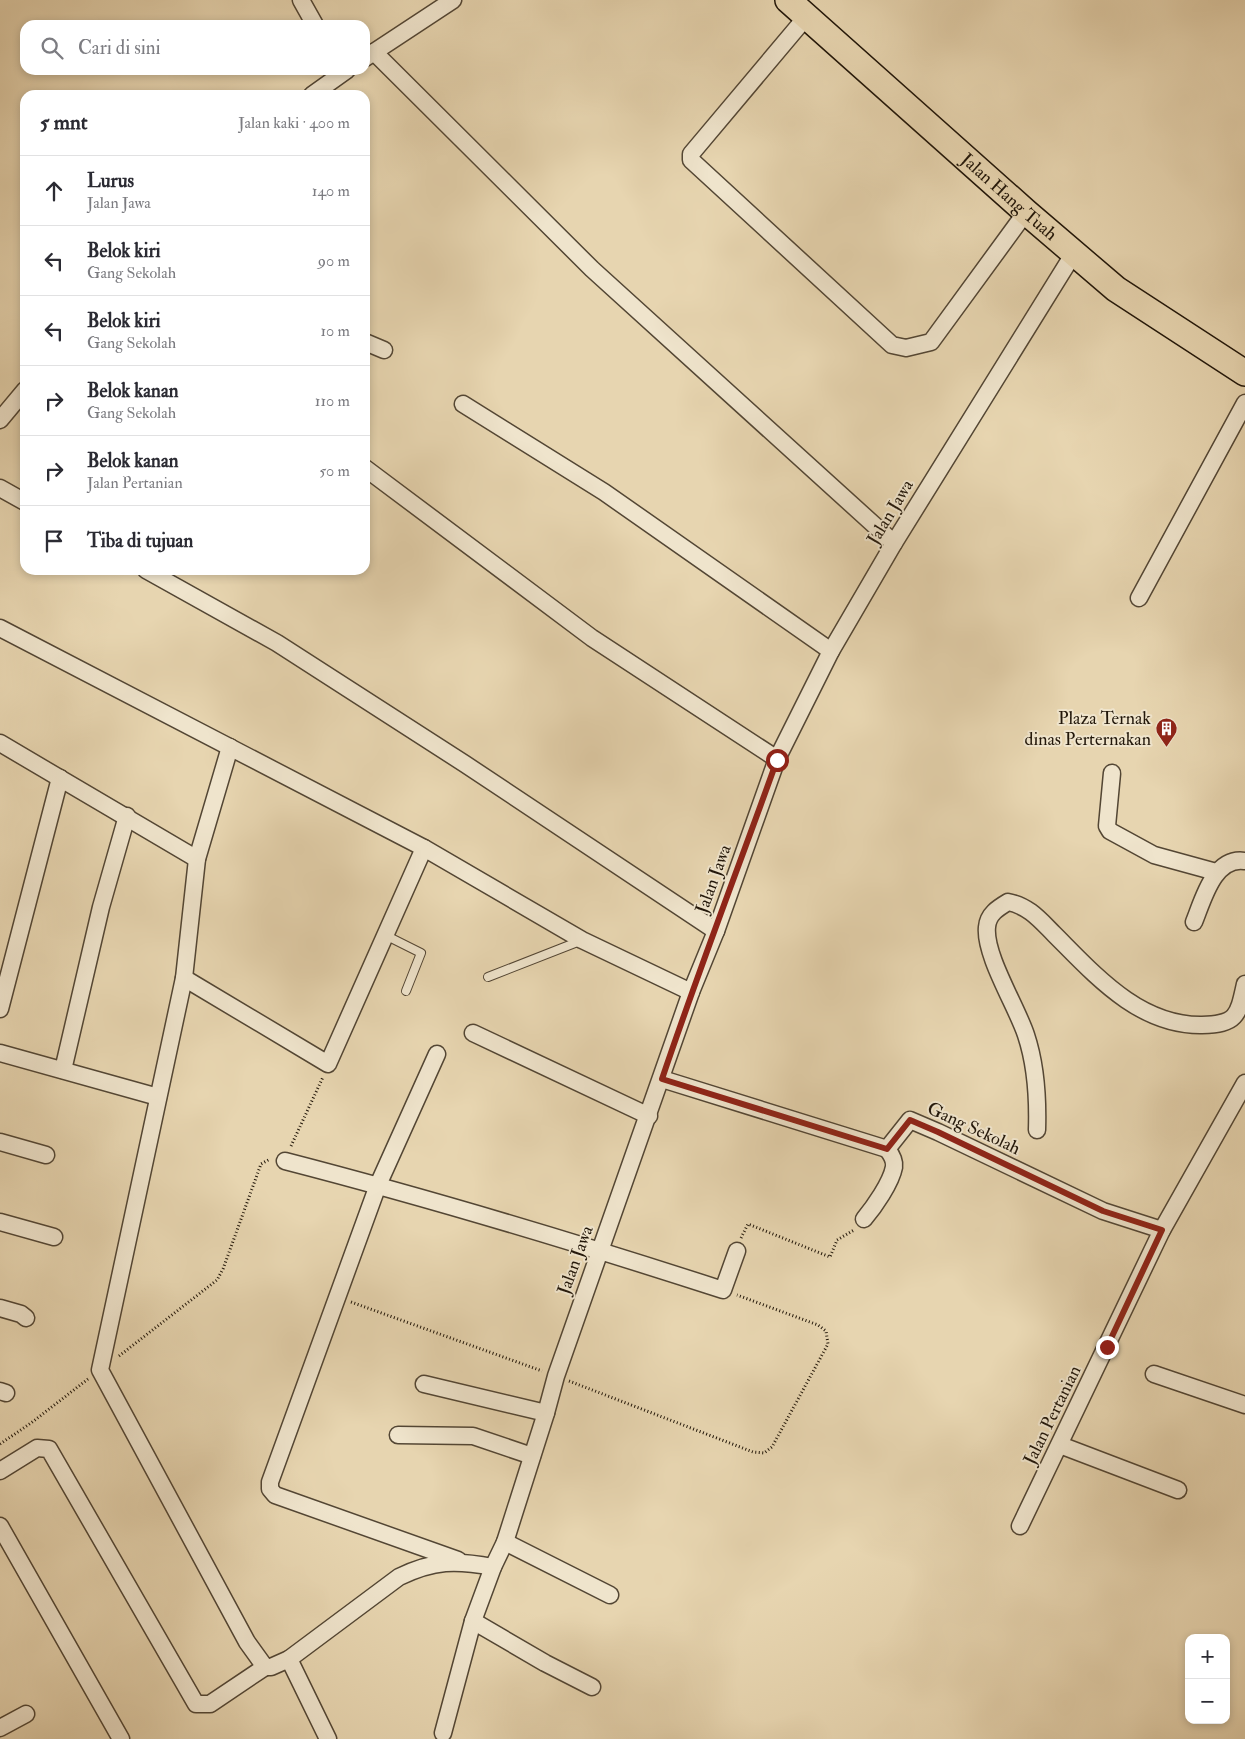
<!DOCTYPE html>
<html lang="id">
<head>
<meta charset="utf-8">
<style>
	body { margin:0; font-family:"IM FELL Double Pica",serif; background:#f7f7f7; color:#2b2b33 }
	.controls { position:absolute; right:15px; bottom:15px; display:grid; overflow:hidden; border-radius:10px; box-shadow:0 2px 8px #0003 }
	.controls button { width:45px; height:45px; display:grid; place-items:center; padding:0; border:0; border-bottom:1px solid #e1e1e2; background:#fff; color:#2b2b33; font:25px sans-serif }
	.stop { position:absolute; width:15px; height:15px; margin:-11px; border:4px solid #8f2418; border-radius:50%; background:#fff }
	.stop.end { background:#8f2418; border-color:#fff; box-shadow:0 1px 5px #0008 }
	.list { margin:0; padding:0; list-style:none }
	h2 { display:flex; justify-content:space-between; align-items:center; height:65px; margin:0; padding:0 20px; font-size:21px }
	h2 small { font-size:16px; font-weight:400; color:#7c7c81 }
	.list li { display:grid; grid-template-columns:32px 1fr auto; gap:15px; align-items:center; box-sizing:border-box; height:70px; padding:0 20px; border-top:1px solid #e1e1e2 }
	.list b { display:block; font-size:19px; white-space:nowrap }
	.list p { margin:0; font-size:16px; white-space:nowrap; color:#7c7c81 }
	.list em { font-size:16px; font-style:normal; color:#7c7c81 }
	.icon { flex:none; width:28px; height:28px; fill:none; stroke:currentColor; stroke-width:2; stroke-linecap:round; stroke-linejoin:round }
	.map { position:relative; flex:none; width:1245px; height:1739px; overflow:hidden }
	.search { position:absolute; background:#fff; box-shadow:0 2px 8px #0003; left:20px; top:20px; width:350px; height:55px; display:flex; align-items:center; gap:12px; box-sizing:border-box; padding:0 18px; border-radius:15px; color:#7c7c81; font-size:19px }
	.panel { position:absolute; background:#fff; box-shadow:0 2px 8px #0003; left:20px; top:90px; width:350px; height:485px; border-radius:15px }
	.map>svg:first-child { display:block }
</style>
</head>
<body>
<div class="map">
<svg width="1245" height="1739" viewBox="0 0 1245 1739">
	<rect width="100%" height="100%" fill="#e7d5b0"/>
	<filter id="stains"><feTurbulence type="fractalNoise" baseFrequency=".004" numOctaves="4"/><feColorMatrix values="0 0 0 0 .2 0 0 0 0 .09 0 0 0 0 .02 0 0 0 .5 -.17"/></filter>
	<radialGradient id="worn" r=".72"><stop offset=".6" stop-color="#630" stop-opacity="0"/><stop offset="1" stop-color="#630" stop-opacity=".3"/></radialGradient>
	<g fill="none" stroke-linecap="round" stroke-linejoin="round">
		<defs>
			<g id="lane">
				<path d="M385,935L421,953L406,991"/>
				<path d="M488,977L580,941"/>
			</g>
			<g id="street">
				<path d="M301,0L315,25"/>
				<path d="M807,16L691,154V160L892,345L906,348L931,342L1026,212"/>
				<path d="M374,52L592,269L894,543"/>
				<path d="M365,58L453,0"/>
				<path d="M312,95L347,70"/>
				<path d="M365,342L384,350"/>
				<path d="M463,404L604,492L831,651"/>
				<path d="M0,420L25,390"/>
				<path d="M365,468L592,638L777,759"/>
				<path d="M0,488L25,502"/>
				<path d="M146,570L277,643L465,764L716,931"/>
				<path d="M1139,598L1245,403"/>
				<path d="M0,628L424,848L582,940L691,992"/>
				<path d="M0,743L197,859"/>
				<path d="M230,747L197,859L184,978L100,1370L247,1642L265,1667H271L289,1659L399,1577C434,1560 456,1560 493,1567"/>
				<path d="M1112,773L1107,826L1110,831L1154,855L1216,872"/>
				<path d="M1194,922C1203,900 1214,856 1245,861"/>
				<path d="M184,978L328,1064L424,848"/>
				<path d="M0,1009L60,778"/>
				<path d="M473,1033L649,1116"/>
				<path d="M0,1053L158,1097"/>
				<path d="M437,1054L378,1185L270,1482V1489L275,1495L458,1560"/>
				<path d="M63,1070L101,907L127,816"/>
				<path d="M662,1079L887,1149L910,1120L938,1132L1103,1211L1162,1230"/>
				<path d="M1037,1130C1038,1098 1036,1065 1026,1035C1017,1007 984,955 987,927C988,914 998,908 1008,902C1029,906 1040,920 1054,934C1095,975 1139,1026 1202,1025C1237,1024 1238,1016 1245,984"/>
				<path d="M0,1142L46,1155"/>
				<path d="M285,1161C432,1199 578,1243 723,1290L737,1251"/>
				<path d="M864,1219C874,1207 891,1183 894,1167C895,1160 891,1154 887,1149"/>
				<path d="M0,1222L54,1237"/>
				<path d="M0,1308L21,1314L26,1318"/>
				<path d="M1154,1374L1245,1405"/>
				<path d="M424,1384L546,1413"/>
				<path d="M0,1391L6,1393"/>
				<path d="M398,1435L473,1436L532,1456"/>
				<path d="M1060,1445L1178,1490"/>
				<path d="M0,1471L37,1448L49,1449L196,1704H210L265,1667"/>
				<path d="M0,1526L121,1739"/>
				<path d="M1020,1526L1162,1230L1245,1083"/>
				<path d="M505,1542L610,1595"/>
				<path d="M473,1621L545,1663L592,1687"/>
				<path d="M289,1659L328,1739"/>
				<path d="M0,1728L26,1714"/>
				<path d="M443,1733L473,1621L493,1567L505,1542L546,1413L556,1376L691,992L716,931L777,759L831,651L894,543L1074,253"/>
			</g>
			<g id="primary">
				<path id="s1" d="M788,0L1026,212L1116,289L1245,373"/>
			</g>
		</defs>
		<use href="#lane" stroke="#534634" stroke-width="10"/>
		<use href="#street" stroke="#534634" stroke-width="19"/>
		<use href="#primary" stroke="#22170a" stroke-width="28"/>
		<g stroke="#22170a" stroke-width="3" stroke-dasharray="1 2.5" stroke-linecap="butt">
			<path d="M291,1146L323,1077"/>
			<path d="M741,1238L748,1224L830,1257L837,1240L854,1230"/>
			<path d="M351,1302L542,1371"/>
			<path d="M119,1356L217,1280L223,1269L261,1164L270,1159"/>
			<path d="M569,1381L753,1452L764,1453L772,1447L828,1344L826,1331L818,1325L737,1295"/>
			<path d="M0,1444L31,1423L88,1379"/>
		</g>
		<use href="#lane" stroke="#efe4cc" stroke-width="8"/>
		<use href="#street" stroke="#efe4cc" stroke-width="16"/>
		<use href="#primary" stroke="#e7d5b0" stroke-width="25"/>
	</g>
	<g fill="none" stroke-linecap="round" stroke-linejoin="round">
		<path stroke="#8f2418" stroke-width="6" d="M777,760C739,866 698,972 662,1079L887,1149L910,1120L938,1132L1103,1211L1162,1230L1107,1347"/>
	</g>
	<defs>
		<symbol id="building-pin" viewBox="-11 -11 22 30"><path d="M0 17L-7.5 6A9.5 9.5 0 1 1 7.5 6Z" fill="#8f2418" stroke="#efe4cc"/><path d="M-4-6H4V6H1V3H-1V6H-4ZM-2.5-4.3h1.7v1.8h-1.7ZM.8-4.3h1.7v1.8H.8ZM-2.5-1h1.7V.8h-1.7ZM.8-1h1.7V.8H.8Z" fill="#fff"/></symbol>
	</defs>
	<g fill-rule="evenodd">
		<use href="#building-pin" x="1154" y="716" width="25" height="34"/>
	</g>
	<g text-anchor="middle" stroke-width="4" stroke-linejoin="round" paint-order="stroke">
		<g font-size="18" fill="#22170a" stroke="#efe4cc">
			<text dy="6" stroke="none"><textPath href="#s1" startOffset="296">Jalan Hang Tuah</textPath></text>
			<text transform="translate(890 512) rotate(-59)" y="6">Jalan Jawa</text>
			<text transform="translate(713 879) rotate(-70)" y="6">Jalan Jawa</text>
			<text transform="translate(974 1128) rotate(25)" y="6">Gang Sekolah</text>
			<text transform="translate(575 1260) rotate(-70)" y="6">Jalan Jawa</text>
			<text transform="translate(1052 1415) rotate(-64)" y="6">Jalan Pertanian</text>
		</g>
		<g font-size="18" fill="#22170a" stroke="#efe4cc" text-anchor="end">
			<text x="1151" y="724">Plaza Ternak<tspan x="1151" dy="21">dinas Perternakan</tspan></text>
		</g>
	</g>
	<rect width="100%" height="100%" filter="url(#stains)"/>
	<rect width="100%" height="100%" fill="url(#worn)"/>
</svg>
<div class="controls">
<button>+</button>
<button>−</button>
</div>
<div class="stop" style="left:777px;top:760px"></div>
<div class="stop end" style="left:1107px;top:1347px"></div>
<div class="search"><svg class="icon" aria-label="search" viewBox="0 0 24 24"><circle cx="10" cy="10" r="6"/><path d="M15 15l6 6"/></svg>Cari di sini</div>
<section class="panel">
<h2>5 mnt<small>Jalan kaki · 400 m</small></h2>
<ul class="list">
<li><svg class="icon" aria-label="ahead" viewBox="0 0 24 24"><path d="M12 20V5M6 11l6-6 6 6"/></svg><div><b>Lurus</b><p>Jalan Jawa</p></div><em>140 m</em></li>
<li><svg class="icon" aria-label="left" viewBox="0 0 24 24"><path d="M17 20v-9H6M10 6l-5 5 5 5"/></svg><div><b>Belok kiri</b><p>Gang Sekolah</p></div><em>90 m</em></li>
<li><svg class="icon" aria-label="left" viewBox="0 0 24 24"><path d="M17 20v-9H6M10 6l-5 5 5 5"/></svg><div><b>Belok kiri</b><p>Gang Sekolah</p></div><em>10 m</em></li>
<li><svg class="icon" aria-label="right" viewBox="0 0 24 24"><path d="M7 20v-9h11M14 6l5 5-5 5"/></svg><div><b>Belok kanan</b><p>Gang Sekolah</p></div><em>110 m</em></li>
<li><svg class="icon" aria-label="right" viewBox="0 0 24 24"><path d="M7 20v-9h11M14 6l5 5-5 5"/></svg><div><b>Belok kanan</b><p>Jalan Pertanian</p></div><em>50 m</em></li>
<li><svg class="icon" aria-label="arrive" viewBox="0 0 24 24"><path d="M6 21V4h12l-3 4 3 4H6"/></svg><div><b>Tiba di tujuan</b></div></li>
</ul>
</section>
</div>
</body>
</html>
